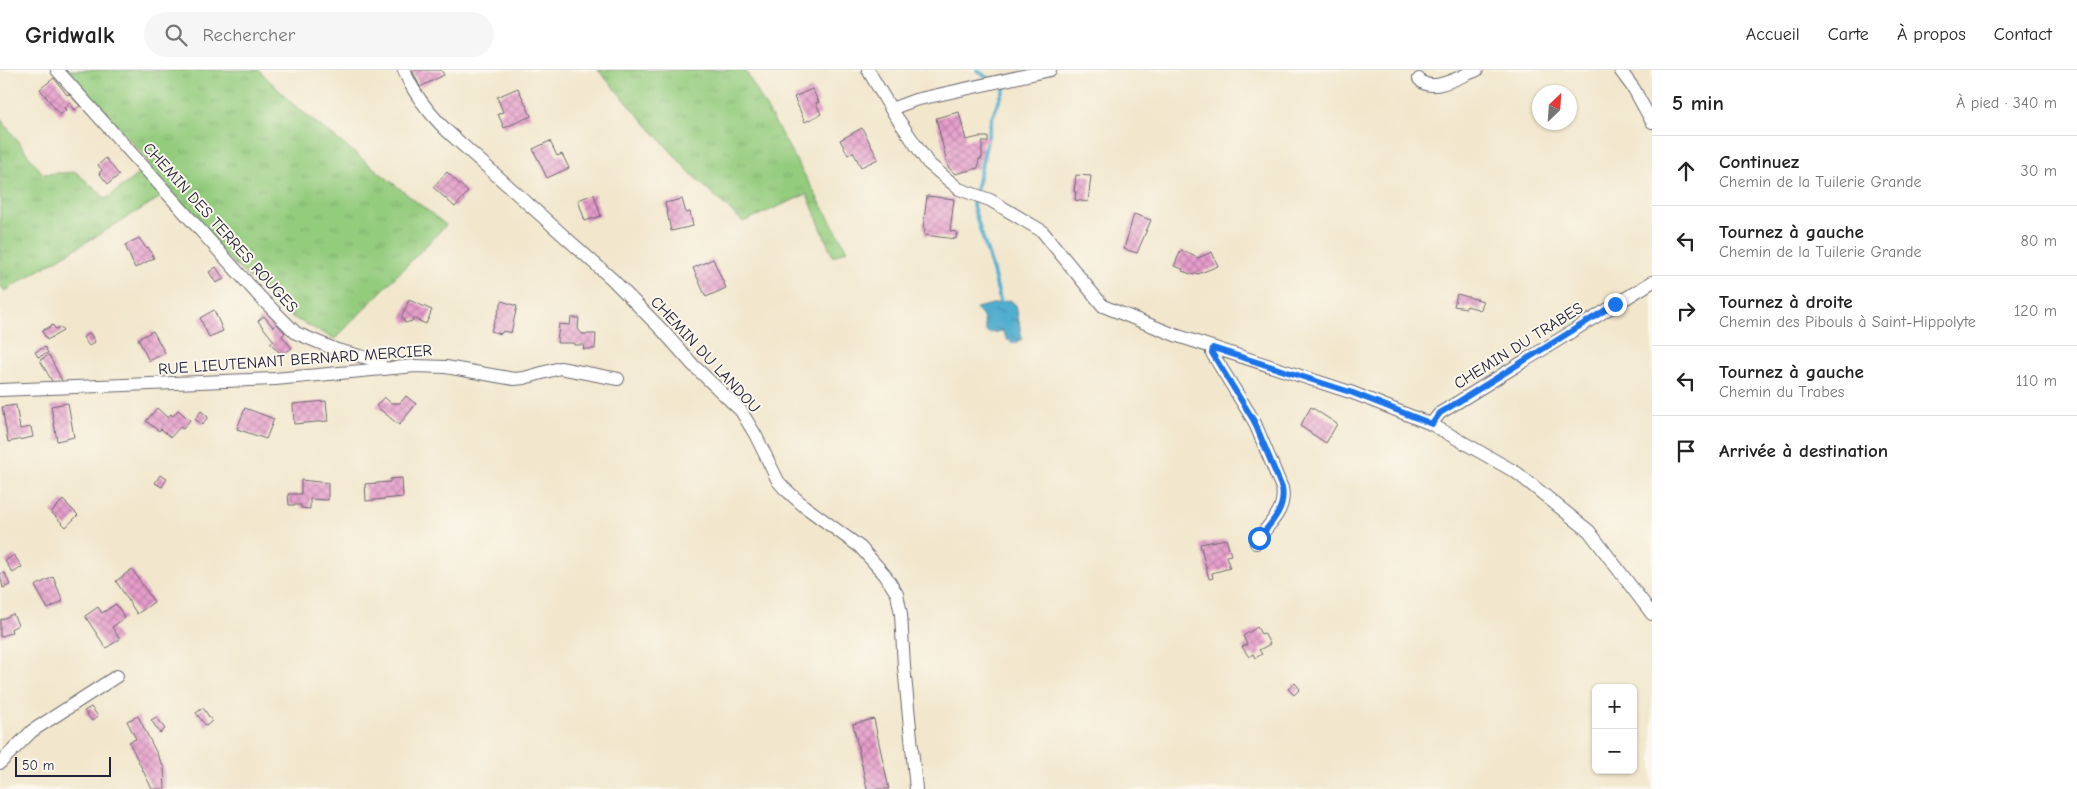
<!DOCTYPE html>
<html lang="fr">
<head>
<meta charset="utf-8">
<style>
	body { margin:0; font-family:"Comic Neue",sans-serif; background:#f6f6f6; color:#222 }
	.controls { position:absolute; right:15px; bottom:15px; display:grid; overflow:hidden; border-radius:8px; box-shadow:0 1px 4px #0004 }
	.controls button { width:45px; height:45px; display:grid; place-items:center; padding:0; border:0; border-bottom:1px solid #e0e0e0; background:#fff; color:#222; font:25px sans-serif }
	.compass { position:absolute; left:1532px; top:15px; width:45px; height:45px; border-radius:50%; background:#fff; box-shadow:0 1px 4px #0004; rotate:25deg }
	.scale { position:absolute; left:15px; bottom:12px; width:96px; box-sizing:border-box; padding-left:5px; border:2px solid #22223b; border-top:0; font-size:14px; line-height:18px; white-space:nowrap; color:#22223b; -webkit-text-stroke:4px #fbf7ec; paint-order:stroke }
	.stop { position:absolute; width:15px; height:15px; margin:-11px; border:4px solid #1a73e8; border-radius:50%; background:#fff }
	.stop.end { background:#1a73e8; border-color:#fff; box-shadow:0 1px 5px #0008 }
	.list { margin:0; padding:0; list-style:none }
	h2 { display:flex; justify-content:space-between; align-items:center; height:65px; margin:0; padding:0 20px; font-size:21px }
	h2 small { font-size:16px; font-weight:400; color:#767676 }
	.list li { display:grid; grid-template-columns:32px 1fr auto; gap:15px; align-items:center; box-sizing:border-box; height:70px; padding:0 20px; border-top:1px solid #e0e0e0 }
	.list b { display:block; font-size:19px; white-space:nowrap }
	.list p { margin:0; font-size:16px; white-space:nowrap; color:#767676 }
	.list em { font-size:16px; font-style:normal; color:#767676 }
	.icon { flex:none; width:28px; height:28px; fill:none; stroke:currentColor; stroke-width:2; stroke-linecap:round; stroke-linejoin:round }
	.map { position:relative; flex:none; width:1652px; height:719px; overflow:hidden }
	header { display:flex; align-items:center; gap:30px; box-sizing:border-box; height:70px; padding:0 25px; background:#fff; border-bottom:1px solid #e0e0e0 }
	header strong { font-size:24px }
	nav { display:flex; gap:28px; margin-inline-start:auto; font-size:18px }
	.search { width:350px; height:45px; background:#f6f6f6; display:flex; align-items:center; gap:12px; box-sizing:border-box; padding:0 18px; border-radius:28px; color:#767676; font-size:19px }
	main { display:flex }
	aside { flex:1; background:#fff }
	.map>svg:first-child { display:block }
</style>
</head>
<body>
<header>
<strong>Gridwalk</strong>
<div class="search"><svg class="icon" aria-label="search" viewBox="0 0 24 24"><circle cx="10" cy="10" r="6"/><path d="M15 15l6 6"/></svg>Rechercher</div>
<nav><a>Accueil</a><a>Carte</a><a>À propos</a><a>Contact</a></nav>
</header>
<main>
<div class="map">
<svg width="1652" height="719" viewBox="0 0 1652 719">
	<defs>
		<pattern id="grass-tufts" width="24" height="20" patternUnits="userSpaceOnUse" patternTransform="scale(1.25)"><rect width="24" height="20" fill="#94cc7e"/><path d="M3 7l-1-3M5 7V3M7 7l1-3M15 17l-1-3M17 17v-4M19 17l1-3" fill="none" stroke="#7faf6e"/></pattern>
		<pattern id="water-ripples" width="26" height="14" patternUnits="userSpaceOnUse" patternTransform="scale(1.25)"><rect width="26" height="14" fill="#51aecf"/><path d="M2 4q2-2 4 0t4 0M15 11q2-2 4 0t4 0" fill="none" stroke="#438da9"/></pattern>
		<pattern id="building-cross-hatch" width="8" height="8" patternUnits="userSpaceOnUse" patternTransform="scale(1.25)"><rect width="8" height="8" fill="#e69dcb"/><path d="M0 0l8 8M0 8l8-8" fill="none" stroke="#ba80a6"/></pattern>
	</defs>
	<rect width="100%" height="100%" fill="#fbf7ec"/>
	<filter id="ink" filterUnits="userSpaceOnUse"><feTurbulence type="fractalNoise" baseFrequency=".02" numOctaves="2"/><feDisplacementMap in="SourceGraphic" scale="10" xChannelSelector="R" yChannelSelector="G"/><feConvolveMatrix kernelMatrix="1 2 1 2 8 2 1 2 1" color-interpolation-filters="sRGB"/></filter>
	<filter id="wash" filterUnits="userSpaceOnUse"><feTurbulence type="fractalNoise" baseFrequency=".0096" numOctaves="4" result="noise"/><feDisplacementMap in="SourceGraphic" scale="20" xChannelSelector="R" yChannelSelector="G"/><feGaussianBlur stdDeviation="1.12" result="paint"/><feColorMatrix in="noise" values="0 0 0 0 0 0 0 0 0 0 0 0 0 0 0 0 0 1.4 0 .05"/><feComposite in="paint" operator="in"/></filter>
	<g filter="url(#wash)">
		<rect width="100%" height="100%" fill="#f2e7cd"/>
		<g fill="url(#grass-tufts)" stroke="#5b775c">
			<path d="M65,0H259L295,36L446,155L335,269L292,247L161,127L5,221L0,215V48L43,104L76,102L106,129L150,95L141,82Z"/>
			<path d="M598,0H745L847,180L833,187L807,124L743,152L692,105Z"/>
		</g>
		<path fill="url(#water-ripples)" stroke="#3a6885" d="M1010,230L1016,235L1022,269L1013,274L1009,270H1007L1003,261L989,263L986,261L983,247L976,238Z"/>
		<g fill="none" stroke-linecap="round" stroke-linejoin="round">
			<g stroke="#51aecf" stroke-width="4">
				<path d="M977,0L987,8"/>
				<path d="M976,121L992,47L1006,15"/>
				<path d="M974,131L973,136L993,201L1001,234"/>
			</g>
		</g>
		<g id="blocks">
			<g fill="url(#building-cross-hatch)">
				<path d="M412,0H441L444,5L420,17Z"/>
				<path d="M54,8L67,25L69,24L80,36L75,40L70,33L64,38L66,40L60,45L40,19Z"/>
				<path d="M518,18L531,46L504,58L498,44L503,42L497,27Z"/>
				<path d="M812,19L819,32L816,33L821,44L805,52L794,27Z"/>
				<path d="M959,42L966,70L979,67H988V72H982V89H979L978,98L955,104L948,97L936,48Z"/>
				<path d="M862,58L878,89L861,97L853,82L848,85L840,70Z"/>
				<path d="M550,71L557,86L562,84L569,98L547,108L533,79Z"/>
				<path d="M106,88L119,105L108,114L99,103L102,100L98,95Z"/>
				<path d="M447,102L468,122L455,137L433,117Z"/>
				<path d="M1076,105L1091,106L1088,132L1075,130L1076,122H1074Z"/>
				<path d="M594,124L601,146L585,151L578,130Z"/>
				<path d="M927,126L954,129L950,161L957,162L956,169L924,165L925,159L923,158Z"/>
				<path d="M682,129L686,143L690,142L693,156L671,161L665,133Z"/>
				<path d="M1134,144L1151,150L1137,183L1124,179Z"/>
				<path d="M139,168L146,178L148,177L154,188L135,198L125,175Z"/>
				<path d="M1181,180L1198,188L1212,182L1218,196L1198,204L1195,203L1194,205L1182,201L1183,199L1174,196Z"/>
				<path d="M713,189L726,218L706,227L693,198Z"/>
				<path d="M216,197L224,209L216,213L209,202Z"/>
				<path d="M1457,224L1483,231L1481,240L1467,236L1466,238L1454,236Z"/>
				<path d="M409,230L432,240L426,254L413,248L412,251L405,253L402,246Z"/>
				<path d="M502,231L517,236L511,263L503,261L501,264L491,261Z"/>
				<path d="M214,240L223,261L209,267L200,248Z"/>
				<path d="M264,246L273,257L277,254L285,263L282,266L292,278L282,285L270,273L274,271L258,251Z"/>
				<path d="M571,248H579L578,259L582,264H596L595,279H583L584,275H574V273H557L559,254L570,255Z"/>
				<path d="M53,255L55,259L60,257L63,261L47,270L42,261Z"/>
				<path d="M153,261L165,283L149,291L138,269Z"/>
				<path d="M90,263L95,272L89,276L83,267Z"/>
				<path d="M45,277L48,283L38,287L35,282Z"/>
				<path d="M49,285L63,313H53L40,290Z"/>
				<path d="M406,326L416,334L399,355L376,336L384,327L391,333H400Z"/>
				<path d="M326,331L328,351L294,354L293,334Z"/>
				<path d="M68,333L74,367L57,371L51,336Z"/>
				<path d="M16,335L20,359L31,357L33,367L8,372L2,337Z"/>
				<path d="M1311,337L1337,354L1326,373L1300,356Z"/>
				<path d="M157,338L168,348L171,344L173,346L178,340L190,350L183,359L180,357L171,367L161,359L159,361L146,351Z"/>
				<path d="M245,338L274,349L266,369L237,359Z"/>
				<path d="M201,341L208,347L202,355L195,349Z"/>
				<path d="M160,405L167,409L162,417L155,413Z"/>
				<path d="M402,408L403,427L366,431L365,414L390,412V409Z"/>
				<path d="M301,410L328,413V430L310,429V439L301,438V435H289L288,424H301Z"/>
				<path d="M63,430L78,445L66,457L51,442Z"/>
				<path d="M1226,469L1231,485L1226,486L1230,498L1212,503L1213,508L1209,509L1200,474Z"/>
				<path d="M14,485L22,497L13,503L5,491Z"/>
				<path d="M132,499L154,532L137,544L116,511Z"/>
				<path d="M5,503L10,515L3,518L0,504Z"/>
				<path d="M53,507L63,531L48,539L35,516Z"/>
				<path d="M116,534L125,548L112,557L120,569L106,578L85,546L98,537L102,543Z"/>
				<path d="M13,544L18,555L11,559L12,562L0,567V550Z"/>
				<path d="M1257,557L1261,564L1264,563L1270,574L1259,580L1262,584L1255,588L1253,584L1249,587L1242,577L1247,574L1243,566Z"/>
				<path d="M1295,613L1300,619L1294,625L1288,619Z"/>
				<path d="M91,637L98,646L92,651L84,641Z"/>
				<path d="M203,638L212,651L206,656L196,643Z"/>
				<path d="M138,646L164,698L165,719H152L129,672L136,669L127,651Z"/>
				<path d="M157,647L165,659L160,663L151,650Z"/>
				<path d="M874,649L877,664L889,719H867L853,654Z"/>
			</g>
		</g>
	</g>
	<g filter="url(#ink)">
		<use href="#blocks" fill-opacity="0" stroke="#6b676e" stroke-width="1"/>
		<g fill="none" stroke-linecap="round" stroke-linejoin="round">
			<defs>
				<g id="minor">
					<path d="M57,0L260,227L296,263L337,280L379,291L383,299"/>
					<path d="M404,0C413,24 429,43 447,61L612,209L663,261L693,295L741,341L756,366L778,411L784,418L804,436L860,477L885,505L897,524L901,544L904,596L916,719"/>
					<path d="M868,0L891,39L928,93L959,119L990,130L1042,161L1103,236L1175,265L1353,323L1431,354L1517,403L1589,461L1652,544"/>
					<path d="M1620,0L1634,19L1652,52"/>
					<path d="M1419,9C1431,25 1462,5 1477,0"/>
					<path d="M891,39L915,30L1050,0"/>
					<path d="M1213,278L1212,283L1254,351L1282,418C1287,442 1267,454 1256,473"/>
					<path d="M0,320L275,309L415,296L446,297L514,309L524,308L560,298L618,309"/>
					<path d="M1431,354L1440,343L1458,332L1652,212"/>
					<path d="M0,693L32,661L117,606"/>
				</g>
			</defs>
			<use href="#minor" stroke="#6b676e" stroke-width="14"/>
			<use href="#minor" stroke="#fff" stroke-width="12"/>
		</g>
	</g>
	<g fill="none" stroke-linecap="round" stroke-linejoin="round" filter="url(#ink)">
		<path stroke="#1a73e8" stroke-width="6" d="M1259,468C1271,453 1286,439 1282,418L1254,351L1212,283L1213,278L1353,323L1432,354L1440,343L1458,332L1615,234"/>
	</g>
	<g text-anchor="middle" stroke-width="4" stroke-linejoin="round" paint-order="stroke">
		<g font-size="16" fill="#22223b" stroke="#fbf7ec">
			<text transform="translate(221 157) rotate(48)" y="6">CHEMIN DES TERRES ROUGES</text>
			<text transform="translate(1518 275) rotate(-32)" y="6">CHEMIN DU TRABES</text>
			<text transform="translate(706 284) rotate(47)" y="6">CHEMIN DU LANDOU</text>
			<text transform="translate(295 289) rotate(-4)" y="6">RUE LIEUTENANT BERNARD MERCIER</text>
		</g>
	</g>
</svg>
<div class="controls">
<button>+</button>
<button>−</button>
</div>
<svg class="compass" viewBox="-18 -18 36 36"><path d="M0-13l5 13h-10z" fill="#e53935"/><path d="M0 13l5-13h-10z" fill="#767676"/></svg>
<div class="scale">50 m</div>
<div class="stop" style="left:1259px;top:468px"></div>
<div class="stop end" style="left:1615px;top:234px"></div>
</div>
<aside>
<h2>5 min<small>À pied · 340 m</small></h2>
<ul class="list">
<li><svg class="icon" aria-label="ahead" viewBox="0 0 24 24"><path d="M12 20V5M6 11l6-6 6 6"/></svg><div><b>Continuez</b><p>Chemin de la Tuilerie Grande</p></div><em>30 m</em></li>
<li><svg class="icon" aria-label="left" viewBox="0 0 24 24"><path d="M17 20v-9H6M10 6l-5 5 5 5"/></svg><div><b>Tournez à gauche</b><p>Chemin de la Tuilerie Grande</p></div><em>80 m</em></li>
<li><svg class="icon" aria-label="right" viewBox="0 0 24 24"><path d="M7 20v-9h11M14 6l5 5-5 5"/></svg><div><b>Tournez à droite</b><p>Chemin des Pibouls à Saint-Hippolyte</p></div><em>120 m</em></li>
<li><svg class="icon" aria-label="left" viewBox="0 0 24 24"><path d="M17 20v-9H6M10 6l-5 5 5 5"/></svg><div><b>Tournez à gauche</b><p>Chemin du Trabes</p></div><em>110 m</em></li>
<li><svg class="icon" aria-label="arrive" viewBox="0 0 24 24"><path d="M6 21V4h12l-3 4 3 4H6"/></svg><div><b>Arrivée à destination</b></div></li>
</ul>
</aside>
</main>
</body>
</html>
